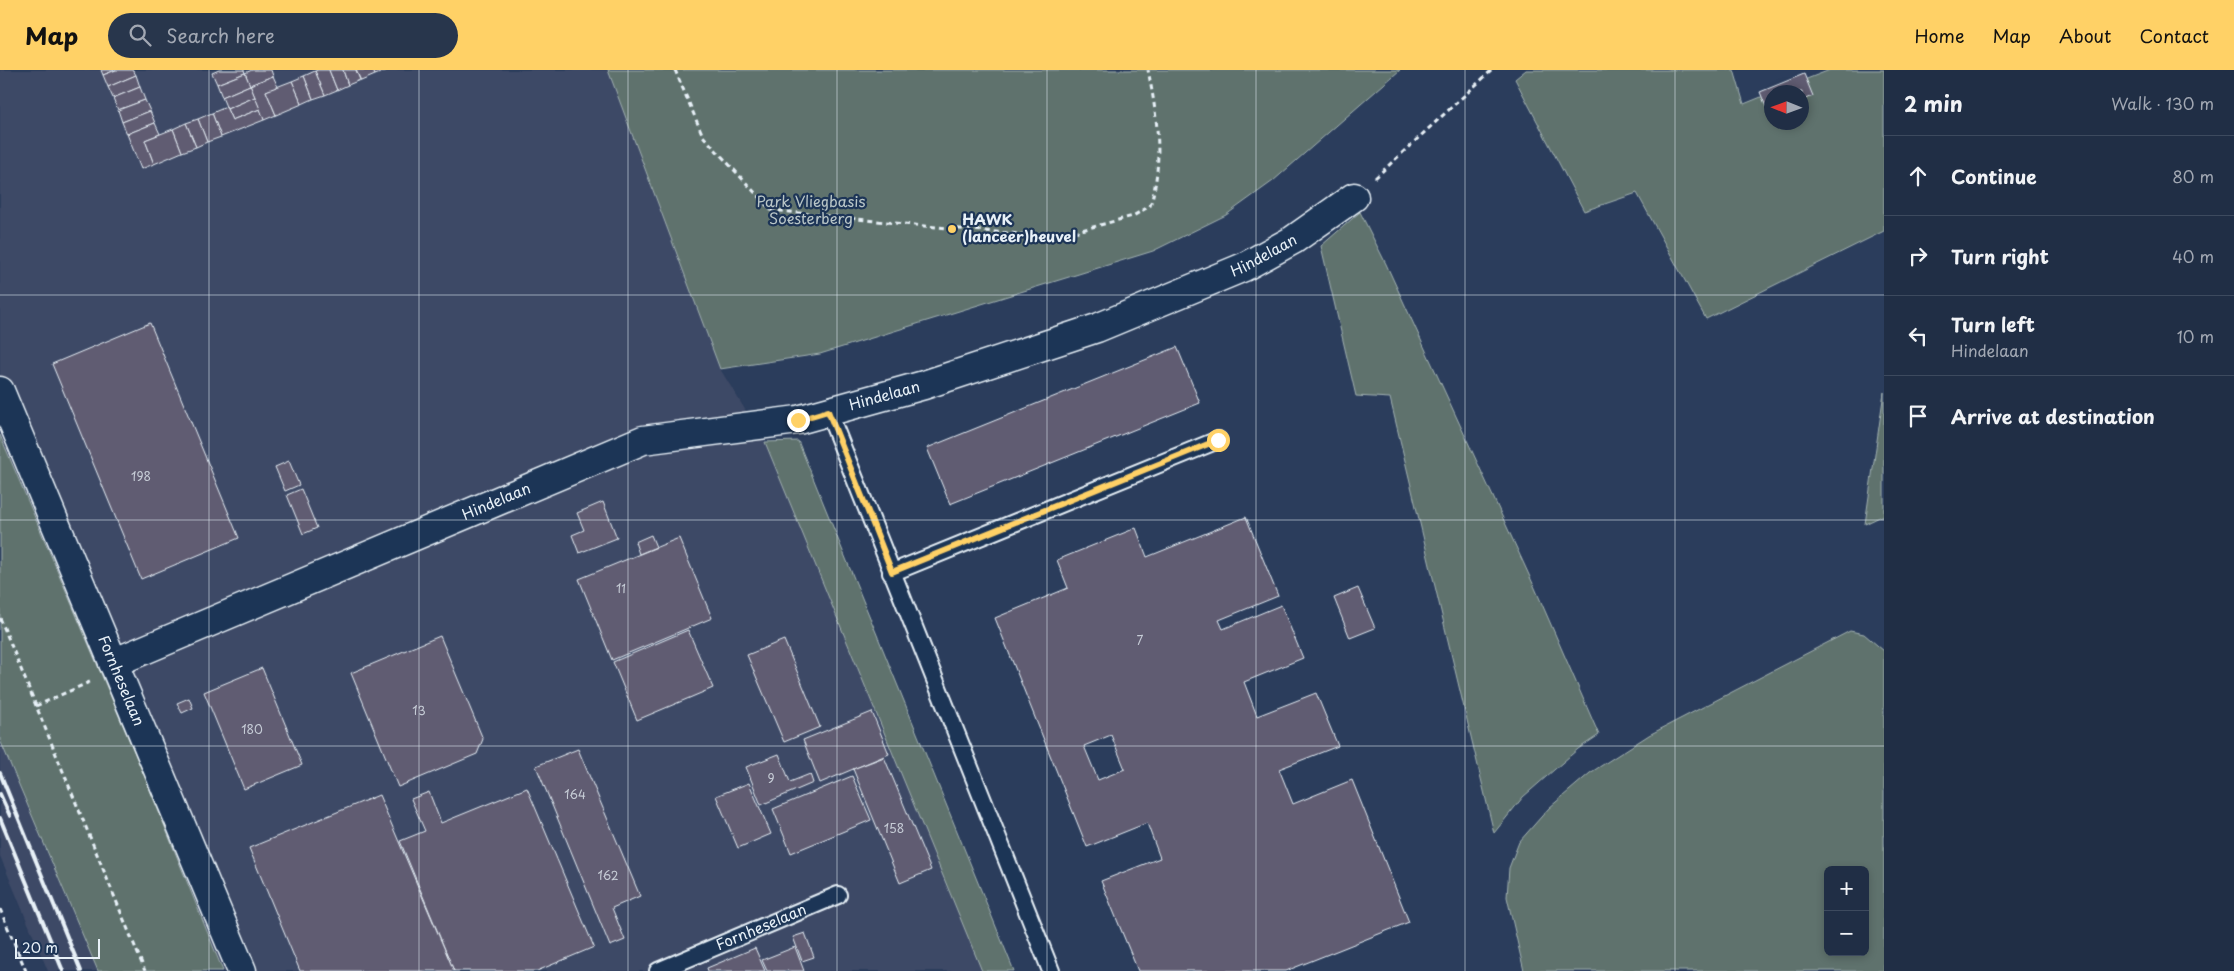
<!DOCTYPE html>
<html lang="en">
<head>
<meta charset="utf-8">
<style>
	body { margin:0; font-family:"Playpen Sans",sans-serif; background:#28364c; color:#f1f3f6 }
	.controls { position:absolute; right:15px; bottom:15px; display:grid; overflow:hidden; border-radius:8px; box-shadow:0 2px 8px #0003 }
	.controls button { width:45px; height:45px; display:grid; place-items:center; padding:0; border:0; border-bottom:1px solid #3d4a5e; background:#202e45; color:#f1f3f6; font:25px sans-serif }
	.compass { position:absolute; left:1764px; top:15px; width:45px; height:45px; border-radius:50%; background:#202e45; box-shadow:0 2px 8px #0003; rotate:271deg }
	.scale { position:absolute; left:15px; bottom:12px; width:85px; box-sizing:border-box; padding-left:5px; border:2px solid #e8f1f8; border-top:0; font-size:14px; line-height:18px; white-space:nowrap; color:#e8f1f8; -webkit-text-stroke:4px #1d3557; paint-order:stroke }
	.stop { position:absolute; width:15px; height:15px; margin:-11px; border:4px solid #ffd166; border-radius:50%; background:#fff }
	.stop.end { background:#ffd166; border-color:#fff; box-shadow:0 1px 5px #0008 }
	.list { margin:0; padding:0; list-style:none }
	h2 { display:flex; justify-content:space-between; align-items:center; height:65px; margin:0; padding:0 20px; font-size:21px }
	h2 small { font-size:16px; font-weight:400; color:#a2a8b3 }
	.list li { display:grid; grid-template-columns:32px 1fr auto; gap:15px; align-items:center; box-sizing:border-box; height:80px; padding:0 20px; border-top:1px solid #3d4a5e }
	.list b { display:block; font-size:19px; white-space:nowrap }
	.list p { margin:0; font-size:16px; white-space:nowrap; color:#a2a8b3 }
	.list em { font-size:16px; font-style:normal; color:#a2a8b3 }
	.icon { flex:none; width:28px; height:28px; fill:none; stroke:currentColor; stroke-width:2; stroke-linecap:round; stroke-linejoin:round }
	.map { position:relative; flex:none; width:1884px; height:901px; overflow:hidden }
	header { display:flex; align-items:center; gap:30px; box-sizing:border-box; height:70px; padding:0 25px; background:#ffd166; color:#111 }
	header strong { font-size:24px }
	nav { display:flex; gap:28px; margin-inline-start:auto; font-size:18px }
	.search { width:350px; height:45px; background:#28364c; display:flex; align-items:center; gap:12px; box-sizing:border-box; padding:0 18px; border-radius:28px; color:#a2a8b3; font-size:19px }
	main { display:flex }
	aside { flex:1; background:#202e45 }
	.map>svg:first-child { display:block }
</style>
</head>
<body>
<header>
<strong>Map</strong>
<div class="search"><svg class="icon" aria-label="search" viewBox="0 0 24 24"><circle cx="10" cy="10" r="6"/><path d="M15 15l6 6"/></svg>Search here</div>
<nav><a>Home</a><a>Map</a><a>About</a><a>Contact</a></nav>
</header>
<main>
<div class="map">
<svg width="1884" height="901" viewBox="0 0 1884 901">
	<rect width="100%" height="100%" fill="#2b3d5c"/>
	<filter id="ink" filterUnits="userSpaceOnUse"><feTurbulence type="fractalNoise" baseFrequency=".02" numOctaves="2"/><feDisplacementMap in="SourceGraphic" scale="10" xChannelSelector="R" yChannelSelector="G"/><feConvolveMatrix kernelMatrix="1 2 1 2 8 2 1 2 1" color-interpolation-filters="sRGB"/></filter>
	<g filter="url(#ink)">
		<g fill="#3e4966">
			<path d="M0,0H608L720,299L765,372L982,901H223L144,705L0,365Z"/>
			<path d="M0,670L49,787L98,901H48L0,786Z"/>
		</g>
		<g fill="#5e726d" stroke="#a3b2b2" fill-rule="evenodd">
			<path d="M608,0H1400L1273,111L1226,145L1153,181L820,284L720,299Z"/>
			<path d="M1526,0H1734L1744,34L1771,23L1772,52H1802V22H1773L1830,0H1884V161L1706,249L1637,123L1584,141L1515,9Z"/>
			<path d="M1360,142L1386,194L1535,518L1599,665L1578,679L1523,727L1494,763L1390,328L1356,326L1321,176Z"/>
			<path d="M1884,322V445L1865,454Z"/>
			<path d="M0,365L144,705L223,901H98L0,670Z"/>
			<path d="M798,371L1014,901H982L765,372Z"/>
			<path d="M1850,561L1864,564L1884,581V901H1524L1507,827L1509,798L1519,772L1549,738L1590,703L1649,665ZM1828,800H1865V882H1828Z"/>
		</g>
		<g fill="#615c72" stroke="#e8f1f8" fill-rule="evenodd">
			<path d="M101,0H116L103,5Z"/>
			<path d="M116,0H133L136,5L108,17L103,5Z"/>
			<path d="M219,0H244L245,3L217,14L212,3Z"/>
			<path d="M252,0H271L273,6L250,15L245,3Z"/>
			<path d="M318,0H329L337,20L325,25L315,1Z"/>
			<path d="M329,0H343L348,15L337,20Z"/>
			<path d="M343,0H356L360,10L348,15Z"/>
			<path d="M356,0H373L375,5L361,11Z"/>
			<path d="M373,0H388L375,5Z"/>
			<path d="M315,1L325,25L313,29L304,6Z"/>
			<path d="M245,3L250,15L222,27L217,14Z"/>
			<path d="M1804,4L1813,26L1802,31V22H1772V43L1769,44L1760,22Z"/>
			<path d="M136,5L140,17L113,28L108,17Z"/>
			<path d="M273,6L278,17L266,21L276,45L264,50L250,15Z"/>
			<path d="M304,6L313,29L302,34L292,11Z"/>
			<path d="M292,11L302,34L276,45L266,21Z"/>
			<path d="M250,15L255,27L227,39L222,27Z"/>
			<path d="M140,17L145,30L118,40L113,28Z"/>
			<path d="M255,27L260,39L232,50L227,39Z"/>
			<path d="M145,30L150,41L122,52L118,40Z"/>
			<path d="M226,37L232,50L260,39L264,50L221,67L212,43Z"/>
			<path d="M150,41L155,53L127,64L122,52Z"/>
			<path d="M212,43L221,67L207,72L198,49Z"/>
			<path d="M198,49L207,72L196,77L186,53Z"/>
			<path d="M155,53L160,64L145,70L154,94L141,99L127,64Z"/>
			<path d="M186,53L196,77L182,82L173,59Z"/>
			<path d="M173,59L182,82L154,94L145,70Z"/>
			<path d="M150,253L239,468L141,509L52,294Z"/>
			<path d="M1177,277L1200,333L950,434L927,378Z"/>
			<path d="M289,391L299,415L285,421L275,397Z"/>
			<path d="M301,419L317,458L303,464L287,425Z"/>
			<path d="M603,432L617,468L579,483L572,465L584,460L577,443Z"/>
			<path d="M1246,447L1278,526L1219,550L1223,559L1281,535L1303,588L1244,612L1257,646L1316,623L1338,676L1279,699L1293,734L1352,710L1409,852L1286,901H1138L1101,811L1160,788L1147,753L1087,777L995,548L1068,518L1057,490L1136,458L1147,487ZM1111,665L1125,699L1098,710L1084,676Z"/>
			<path d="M651,465L656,477L639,484L635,472Z"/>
			<path d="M679,468L712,548L612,590L579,509Z"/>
			<path d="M1358,518L1375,558L1350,568L1334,528Z"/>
			<path d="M688,560L713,618L637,650L613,592Z"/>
			<path d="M440,566L483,669L477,684L398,717L351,603Z"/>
			<path d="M784,570L820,657L784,672L747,585Z"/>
			<path d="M262,598L302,695L244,719L204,622Z"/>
			<path d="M189,628L193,638L182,643L177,633Z"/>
			<path d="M872,642L889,684L820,713L803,670Z"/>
			<path d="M578,679L640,826L612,838L625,870L610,876L536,696Z"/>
			<path d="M779,684L790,712L810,704L813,713L761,735L746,697Z"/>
			<path d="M884,687L931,800L900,813L853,699Z"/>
			<path d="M852,706L871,750L791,783L773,739Z"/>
			<path d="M749,713L771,764L738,778L716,726Z"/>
			<path d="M527,718L594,877L537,901H454L400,771L425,761L411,729L429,722L441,753Z"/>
			<path d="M379,725L454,901H300L249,778Z"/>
			<path d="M805,863L814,887L802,891L793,867Z"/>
			<path d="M795,877L804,901H767L762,890Z"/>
			<path d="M755,878L765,901H708L707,898Z"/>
		</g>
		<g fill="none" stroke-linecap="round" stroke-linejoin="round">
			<defs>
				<g id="lane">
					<path d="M828,341L1051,901"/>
					<path d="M891,503L1218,370"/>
					<path id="s1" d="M658,901L838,825"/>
				</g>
				<g id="street">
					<path id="s2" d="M0,321L242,901"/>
					<path id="s3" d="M113,593L643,370L798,350L924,315L1097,258L1244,197L1293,170L1354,127"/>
				</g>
			</defs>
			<use href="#lane" stroke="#e8f1f8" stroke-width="20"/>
			<use href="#street" stroke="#e8f1f8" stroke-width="31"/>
			<g stroke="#e8f1f8" stroke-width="3" stroke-dasharray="5 4" stroke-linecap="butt">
				<path d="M675,0L703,66L771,140L924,156L1056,167L1133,146L1150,136C1164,92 1157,45 1148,0"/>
				<path d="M1375,108L1492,0"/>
				<path d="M0,548L145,901"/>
				<path d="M36,636L92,611"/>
				<path d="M0,839L26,901"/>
			</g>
			<use href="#lane" stroke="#1d3557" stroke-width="16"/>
			<use href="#street" stroke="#1d3557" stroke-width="28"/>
			<g stroke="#e8f1f8" stroke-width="4">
				<path d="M0,703L81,901"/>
				<path d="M0,724L10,746"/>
				<path d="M0,748L63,901"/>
			</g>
		</g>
	</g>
	<g fill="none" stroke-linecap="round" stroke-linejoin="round" filter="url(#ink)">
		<path stroke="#ffd166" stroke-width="6" d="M798,350L828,341L892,502L1218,370"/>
	</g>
	<path fill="none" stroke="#e8f1f8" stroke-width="1" stroke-opacity="0.55" d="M209,0V901M419,0V901M628,0V901M837,0V901M1047,0V901M1256,0V901M1465,0V901M1675,0V901M0,225H1884M0,450H1884M0,676H1884"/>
	<circle fill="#ffd166" stroke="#1d3557" stroke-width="2" cx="952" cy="159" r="5"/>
	<g text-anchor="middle" stroke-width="4.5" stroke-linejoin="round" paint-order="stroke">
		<g font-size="12" fill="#c6ccd6">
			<text x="141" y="411">198</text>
			<text x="621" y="523">11</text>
			<text x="1140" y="575">7</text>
			<text x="419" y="645">13</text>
			<text x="252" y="664">180</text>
			<text x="771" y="713">9</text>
			<text x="575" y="729">164</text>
			<text x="894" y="763">158</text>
			<text x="608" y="810">162</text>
		</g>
		<g font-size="15" fill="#b8c5c7" stroke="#1d3557">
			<text x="811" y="137">Park Vliegbasis<tspan x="811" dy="17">Soesterberg</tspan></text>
		</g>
		<g font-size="15" font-weight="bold" fill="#e8f1f8" stroke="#1d3557" text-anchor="start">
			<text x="962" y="155">HAWK<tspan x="962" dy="17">(lanceer)heuvel</tspan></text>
		</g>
		<g font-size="15" fill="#e8f1f8" stroke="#1d3557">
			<text dy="5" stroke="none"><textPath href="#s3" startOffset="1226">Hindelaan</textPath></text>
			<text dy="5" stroke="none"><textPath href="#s3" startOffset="821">Hindelaan</textPath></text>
			<text dy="5" stroke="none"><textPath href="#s3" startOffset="416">Hindelaan</textPath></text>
			<text dy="5" stroke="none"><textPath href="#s2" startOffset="314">Fornheselaan</textPath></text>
			<text dy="5" stroke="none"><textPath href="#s1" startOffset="112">Fornheselaan</textPath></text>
		</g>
	</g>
</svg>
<div class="controls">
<button>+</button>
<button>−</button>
</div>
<svg class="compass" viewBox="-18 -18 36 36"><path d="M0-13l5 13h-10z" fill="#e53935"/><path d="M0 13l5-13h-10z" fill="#a2a8b3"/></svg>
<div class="scale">20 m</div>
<div class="stop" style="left:1218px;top:370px"></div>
<div class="stop end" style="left:798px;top:350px"></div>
</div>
<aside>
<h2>2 min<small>Walk · 130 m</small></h2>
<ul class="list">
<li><svg class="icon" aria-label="ahead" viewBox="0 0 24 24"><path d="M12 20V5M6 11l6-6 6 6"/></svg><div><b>Continue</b></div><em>80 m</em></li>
<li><svg class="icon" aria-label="right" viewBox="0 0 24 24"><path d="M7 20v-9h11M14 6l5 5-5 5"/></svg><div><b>Turn right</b></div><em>40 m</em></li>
<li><svg class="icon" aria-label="left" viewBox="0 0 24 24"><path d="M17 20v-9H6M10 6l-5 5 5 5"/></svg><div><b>Turn left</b><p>Hindelaan</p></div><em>10 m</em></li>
<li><svg class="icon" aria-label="arrive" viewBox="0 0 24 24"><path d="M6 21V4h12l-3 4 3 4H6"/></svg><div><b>Arrive at destination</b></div></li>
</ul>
</aside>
</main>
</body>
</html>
